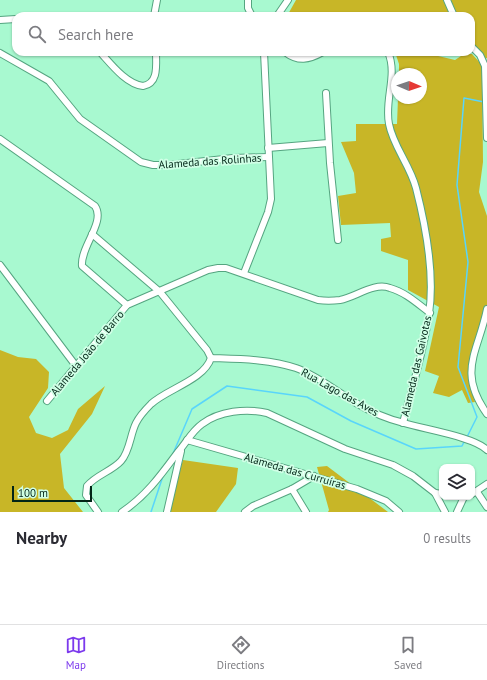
<!DOCTYPE html>
<html lang="en">
<head>
<meta charset="utf-8">
<style>
	body { margin:0; font-family:"PT Sans",sans-serif; background:#f2f2f3; color:#2b2b33 }
	.controls { position:absolute; right:12px; bottom:12px; display:grid; overflow:hidden; border-radius:8px; box-shadow:0 1px 3px #0004 }
	.controls button { width:36px; height:36px; display:grid; place-items:center; padding:0; border:0; border-bottom:1px solid #e1e1e2; background:#fff; color:#2b2b33; font:20px sans-serif }
	.compass { position:absolute; left:391px; top:68px; width:36px; height:36px; border-radius:50%; background:#fff; box-shadow:0 1px 3px #0004; rotate:92deg }
	.scale { position:absolute; left:12px; bottom:10px; width:80px; box-sizing:border-box; padding-left:4px; border:2px solid #022517; border-top:0; font-size:11px; line-height:14px; white-space:nowrap; color:#022517; -webkit-text-stroke:3px #d0ffe6; paint-order:stroke }
	.list { margin:0; padding:0; list-style:none }
	h2 { display:flex; justify-content:space-between; align-items:center; height:52px; margin:0; padding:0 16px; font-size:17px }
	h2 small { font-size:13px; font-weight:400; color:#7c7c81 }
	.icon { flex:none; width:22px; height:22px; fill:none; stroke:currentColor; stroke-width:2; stroke-linecap:round; stroke-linejoin:round }
	.map { position:relative; flex:none; width:487px; height:512px; overflow:hidden }
	.search { position:absolute; background:#fff; box-shadow:0 1px 3px #0004; left:12px; right:12px; top:12px; height:44px; display:flex; align-items:center; gap:10px; box-sizing:border-box; padding:0 14px; border-radius:12px; color:#7c7c81; font-size:15px }
	.sheet { height:112px; background:#fff }
	nav { display:flex; justify-content:space-around; align-items:center; box-sizing:border-box; height:56px; border-top:1px solid #e1e1e2; background:#fff; font-size:11px; color:#7c7c81 }
	nav a { display:grid; justify-items:center; gap:2px }
	nav .on { color:#7c3aed }
	.map>svg:first-child { display:block }
</style>
</head>
<body>
<div class="map">
<svg width="487" height="512" viewBox="0 0 487 512">
	<rect width="100%" height="100%" fill="#a8f9d0"/>
	<g fill="#c8b627">
		<path d="M296,0H443L445,3L444,0H487V58L482,60C466,53 471,30 471,16H452L447,8L450,16H287Z"/>
		<path d="M395,52H434V55L455,60L464,54H472L482,65L483,162L479,192L487,216V313L485,327L468,377L475,402L468,403L462,390L449,397L433,393L439,376L425,371L439,307L408,290V260L381,251V239L391,237L390,223L341,225L338,196L356,193L354,173L341,142L356,141V124H397L398,98H421V74H399V64Z"/>
		<path d="M0,350L18,357L36,359L49,372L48,388L29,417L36,433L52,438L68,430L78,409L105,386L92,414L60,454L64,488L83,512H0Z"/>
		<path d="M183,460L238,468L236,484L216,512H167Z"/>
		<path d="M327,466L388,512H328L329,510L317,467Z"/>
	</g>
	<g fill="none" stroke-linecap="round" stroke-linejoin="round">
		<g stroke="#59d5fb" stroke-width="1.5">
			<path d="M467,437L477,417L458,367L468,262L457,185L464,98L484,102"/>
			<path d="M172,456L192,409L227,386L307,397L351,421L416,449L462,446L465,440"/>
			<path d="M151,512L163,476"/>
		</g>
		<defs>
			<g id="minor">
				<path d="M248,0V8L252,16"/>
				<path d="M447,0L454,16"/>
				<path d="M44,16H54"/>
				<path d="M154,16L157,0"/>
				<path d="M277,16L288,0"/>
				<path d="M0,20L16,19"/>
				<path d="M471,46L480,55L485,66L487,138"/>
				<path d="M100,52C111,64 126,84 143,86C159,83 156,65 156,52"/>
				<path d="M285,52C298,62 309,60 323,52"/>
				<path d="M388,52C398,75 384,100 389,124C393,146 410,165 416,188C426,227 435,274 429,314C424,351 412,387 403,423"/>
				<path d="M0,53L49,81L80,119L141,162L153,165H169L233,158L268,157"/>
				<path d="M326,93L330,163L338,240"/>
				<path d="M0,139L95,206C106,222 80,247 82,266L127,305"/>
				<path d="M268,148L328,143"/>
				<path d="M92,234L160,292L207,350L211,358"/>
				<path d="M0,265L76,366"/>
				<path d="M244,273L268,212L271,199L264,52"/>
				<path d="M487,309C478,353 457,371 487,414"/>
				<path d="M47,401L127,305L208,270L218,268H226L318,300C325,301 332,301 340,300C356,297 374,282 390,288C405,292 418,304 430,313"/>
				<path d="M187,440L357,489L386,501L399,512"/>
				<path d="M292,489L306,512"/>
				<path d="M477,492L487,507"/>
				<path d="M435,493L445,512"/>
				<path d="M472,494L487,484"/>
				<path d="M98,512L86,495L87,486C96,475 112,471 121,461C130,451 130,435 136,423C139,417 146,409 151,404C167,389 204,380 211,358C239,359 269,359 296,368C318,376 336,391 356,403C371,412 387,419 404,423C423,429 475,437 487,450"/>
				<path d="M122,512C146,496 161,475 178,452C186,443 192,431 202,424C219,411 246,408 267,413L345,449L393,465L413,476L435,493L442,494"/>
				<path d="M167,512L181,451"/>
				<path d="M245,512L253,506L292,489L314,476"/>
				<path d="M457,512L464,497"/>
			</g>
		</defs>
		<use href="#minor" stroke="#55a580" stroke-width="8"/>
		<use href="#minor" stroke="#fff" stroke-width="6"/>
	</g>
	<g text-anchor="middle" stroke-width="3.5" stroke-linejoin="round" paint-order="stroke">
		<g font-size="11" fill="#022517" stroke="#d0ffe6">
			<text transform="translate(210 161) rotate(-4)" y="4">Alameda das Rolinhas</text>
			<text transform="translate(87 353) rotate(-50)" y="4">Alameda João de Barro</text>
			<text transform="translate(416 366) rotate(-77)" y="4">Alameda das Gaivotas</text>
			<text transform="translate(340 392) rotate(29)" y="4">Rua Lago das Aves</text>
			<text transform="translate(295 471) rotate(16)" y="4">Alameda das Curruíras</text>
		</g>
	</g>
</svg>
<div class="controls">
<button><svg class="icon" aria-label="layers" viewBox="0 0 24 24"><path d="M12 4l9 5-9 5-9-5zM3 14l9 5 9-5"/></svg></button>
</div>
<svg class="compass" viewBox="-18 -18 36 36"><path d="M0-13l5 13h-10z" fill="#e53935"/><path d="M0 13l5-13h-10z" fill="#7c7c81"/></svg>
<div class="scale">100 m</div>
<div class="search"><svg class="icon" aria-label="search" viewBox="0 0 24 24"><circle cx="10" cy="10" r="6"/><path d="M15 15l6 6"/></svg>Search here</div>
</div>
<section class="sheet">
<h2>Nearby<small>0 results</small></h2>
<ul class="list">
</ul>
</section>
<nav>
<a class="on"><svg class="icon" aria-label="map" viewBox="0 0 24 24"><path d="M3 6l6-2 6 2 6-2v14l-6 2-6-2-6 2zM9 4v14M15 6v14"/></svg>Map</a>
<a><svg class="icon" aria-label="directions" viewBox="0 0 24 24"><path d="M12 3l9 9-9 9-9-9zM9 14v-3h6M13 9l2 2-2 2"/></svg>Directions</a>
<a><svg class="icon" aria-label="saved" viewBox="0 0 24 24"><path d="M7 4h10v16l-5-4-5 4z"/></svg>Saved</a>
</nav>
</body>
</html>
